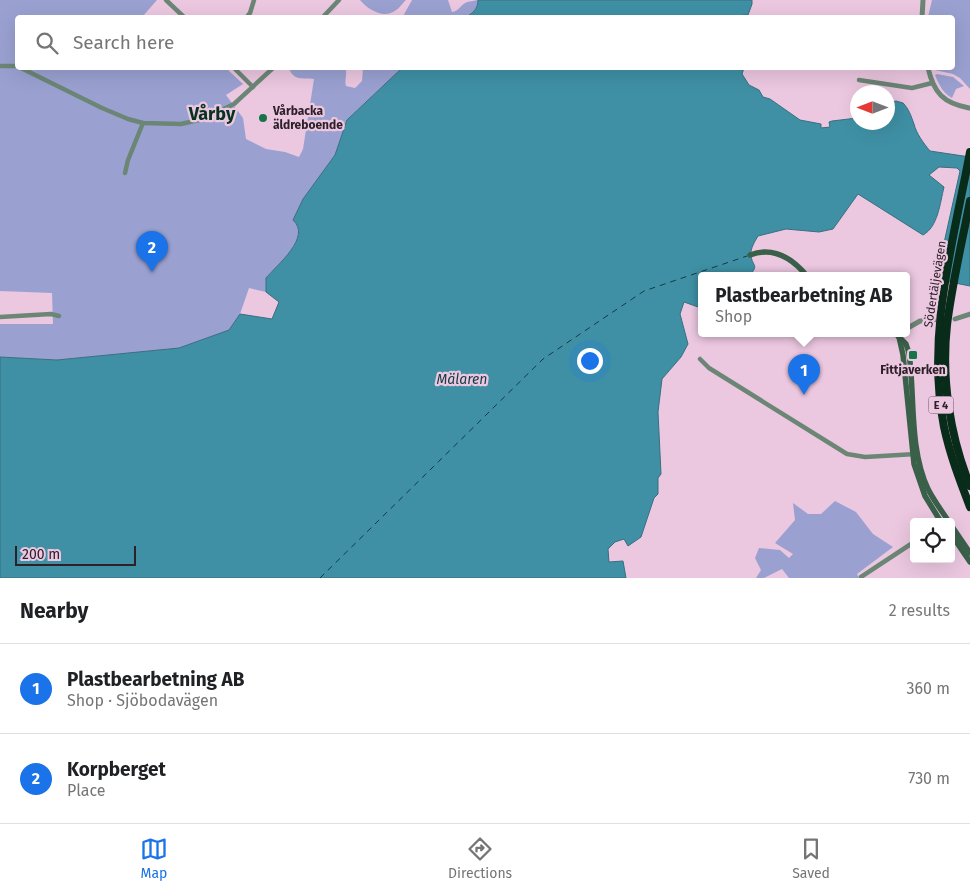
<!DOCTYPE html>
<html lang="en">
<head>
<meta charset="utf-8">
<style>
	body { margin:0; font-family:"Fira Sans",sans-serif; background:#f2f2f2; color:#202124 }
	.controls { position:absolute; right:15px; bottom:15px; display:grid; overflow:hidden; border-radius:5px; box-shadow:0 5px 20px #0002 }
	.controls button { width:45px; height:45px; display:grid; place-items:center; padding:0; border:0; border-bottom:1px solid #e0e0e0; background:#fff; color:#202124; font:25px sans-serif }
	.compass { position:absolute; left:850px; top:85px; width:45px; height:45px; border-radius:50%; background:#fff; box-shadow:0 5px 20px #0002; rotate:270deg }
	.scale { position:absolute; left:15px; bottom:12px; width:121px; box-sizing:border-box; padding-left:5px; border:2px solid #2d2029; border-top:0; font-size:14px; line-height:18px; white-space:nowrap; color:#2d2029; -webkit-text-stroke:4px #ebc7e0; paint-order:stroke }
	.you { position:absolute; left:589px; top:360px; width:18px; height:18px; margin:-12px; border:4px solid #fff; border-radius:50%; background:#1a73e8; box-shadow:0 0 0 8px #1a73e833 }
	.badge { display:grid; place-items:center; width:32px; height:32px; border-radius:50%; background:#1a73e8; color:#fff; font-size:16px; font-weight:700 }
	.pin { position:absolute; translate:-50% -41px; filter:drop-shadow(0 1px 2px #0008) }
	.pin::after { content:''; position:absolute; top:26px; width:18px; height:15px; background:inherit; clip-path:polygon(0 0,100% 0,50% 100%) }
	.popup { position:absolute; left:698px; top:272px; width:212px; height:65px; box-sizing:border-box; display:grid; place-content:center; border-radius:5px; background:#fff; filter:drop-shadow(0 1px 4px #0005); font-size:16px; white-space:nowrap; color:#757577 }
	.popup b { font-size:19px; color:#202124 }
	.popup::after { content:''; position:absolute; left:50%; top:100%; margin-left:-10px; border:10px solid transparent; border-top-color:#fff }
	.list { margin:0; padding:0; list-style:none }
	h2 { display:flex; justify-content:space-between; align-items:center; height:65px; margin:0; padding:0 20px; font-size:21px }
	h2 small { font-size:16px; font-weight:400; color:#757577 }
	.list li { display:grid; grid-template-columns:32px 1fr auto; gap:15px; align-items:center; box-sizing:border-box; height:90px; padding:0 20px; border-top:1px solid #e0e0e0 }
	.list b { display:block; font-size:19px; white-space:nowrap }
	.list p { margin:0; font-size:16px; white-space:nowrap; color:#757577 }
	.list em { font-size:16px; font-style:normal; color:#757577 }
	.icon { flex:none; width:28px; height:28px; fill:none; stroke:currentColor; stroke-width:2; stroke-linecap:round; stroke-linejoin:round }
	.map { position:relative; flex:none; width:970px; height:578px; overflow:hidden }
	.search { position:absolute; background:#fff; box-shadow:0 5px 20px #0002; left:15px; right:15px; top:15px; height:55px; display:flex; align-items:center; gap:12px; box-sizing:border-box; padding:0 18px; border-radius:5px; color:#757577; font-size:19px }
	.sheet { height:245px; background:#fff }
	nav { display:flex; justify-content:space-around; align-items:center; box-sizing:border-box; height:70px; border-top:1px solid #e0e0e0; background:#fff; font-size:14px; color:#757577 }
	nav a { display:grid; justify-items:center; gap:2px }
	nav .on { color:#1a73e8 }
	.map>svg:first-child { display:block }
</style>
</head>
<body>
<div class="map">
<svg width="970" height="578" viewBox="0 0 970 578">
	<rect width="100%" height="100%" fill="#ebc7e0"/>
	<g fill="#9aa1d1">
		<path d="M0,0H157L143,16L144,17L18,18V68H226L243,84L226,95L243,118L246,139L266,149L285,152L299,157L303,149L314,79C303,78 293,81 289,68H345C348,74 344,79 346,86L355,88L362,81L363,68H402L347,120L335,155L303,199L293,220C312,236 277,266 266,278V292L249,288L240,314L229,330L179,348L57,360L0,357V324H53L52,293L0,291Z"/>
		<path d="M360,0H406C402,4 398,10 393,12C382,18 367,9 360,0Z"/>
		<path d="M412,0H448L452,12C459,11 460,6 465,3C469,1 474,1 478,0C478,9 473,13 466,17L402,18Z"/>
		<path d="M932,0H970V89L960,78L953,74L935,70L934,68H952V18L928,17Z"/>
		<path d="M937,74L953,77L964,86L956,89L952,98C943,93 939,85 935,75Z"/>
		<path d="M835,501L856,512L873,534L893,547L857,574L859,578H789L782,569L764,578H756L761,570L755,558L759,548L780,550L789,558L793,554L775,543L795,520L793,503L808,514H821Z"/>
	</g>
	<g fill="#3f90a5" stroke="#3a6e80">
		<path d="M478,0H752V4L748,15H742L740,18L466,17C473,13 478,9 478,0Z"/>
		<path d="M402,68H744L742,74L749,85L759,90L763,97L770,99L800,120L821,124V128L830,127L829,122L832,121L857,118L858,122H888V103L896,101L903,103C909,109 911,116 914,124C916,133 924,144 930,151L970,157V286L940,280L942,252L960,171L957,168L939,167L929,175L944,187C940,203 938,227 923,235L858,194L833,229L819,232L786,229L758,236C755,241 750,249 751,255C752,267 760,264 749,276H702L701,308L684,302L680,314L688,344L681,357L662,379L658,412L661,474L658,478V494L654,498L641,537L628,546L624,539L615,542L608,549L609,562L623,561L626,578H0V357L57,360L179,348L229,330L240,314L272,319L279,302L266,292V278C277,265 312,237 293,220L303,199L335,155L347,120Z"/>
	</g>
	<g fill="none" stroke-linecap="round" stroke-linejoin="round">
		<path stroke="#143a44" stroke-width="1" stroke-dasharray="6 5" stroke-linecap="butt" d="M320,578L543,359L644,291L747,256"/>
		<g stroke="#6c8676" stroke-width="4.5">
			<path d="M166,0L185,18"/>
			<path d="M246,18L250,13L254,0"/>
			<path d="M322,18L339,0"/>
			<path d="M0,66H18"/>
			<path d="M21,68L102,108L128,119L143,123L181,124L203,119L234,104L273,68"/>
			<path d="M234,68L253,87"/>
			<path d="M859,80L912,88L932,83"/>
			<path d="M125,173L128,160L143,123"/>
			<path d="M0,317L51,314L59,316"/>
			<path d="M700,359L709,368L847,454L865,457L916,454"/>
			<path d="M861,577L914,542"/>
		</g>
		<g stroke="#6c8676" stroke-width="5">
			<path d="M922,18L923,0"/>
			<path d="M928,68C934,93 943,103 969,108"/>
			<path d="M955,319L970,314"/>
			<path d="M906,329L920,321L934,320"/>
		</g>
		<g stroke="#3a604a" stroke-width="5.5">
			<path d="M750,255C773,246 792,258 807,276"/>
			<path d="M896,334L906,344L909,353C915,396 909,449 928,489C934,501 942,511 949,522"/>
			<path d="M899,337L903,355L914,464L925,496L941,522"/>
			<path d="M951,525L970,553"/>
			<path d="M951,534L970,562"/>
		</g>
		<g stroke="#092b1a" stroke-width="8">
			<path d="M970,152C953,243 926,335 944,427C950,455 960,481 970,507"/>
			<path d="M970,201C962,242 952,284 947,325C941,379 950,436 970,486"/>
		</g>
	</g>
	<g fill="#177449" stroke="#ebc7e0" stroke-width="2">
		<circle cx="263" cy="118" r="5"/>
		<rect x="908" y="350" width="10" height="10" rx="2.5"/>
	</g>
	<g text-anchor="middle" stroke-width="4.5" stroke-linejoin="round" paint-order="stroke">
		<rect fill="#ebc7e0" stroke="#665260" stroke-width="1" x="928.5" y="396.5" width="25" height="17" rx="4"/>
		<g font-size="11" font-weight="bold" fill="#2d2029">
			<text x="941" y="409">E 4</text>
		</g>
		<g font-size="12" font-weight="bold" fill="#2d2029" stroke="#ebc7e0" text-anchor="start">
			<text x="273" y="115">Vårbacka<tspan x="273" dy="14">äldreboende</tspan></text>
			<text x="913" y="374" text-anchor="middle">Fittjaverken</text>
		</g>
		<g font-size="12" fill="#2d2029" stroke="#ebc7e0">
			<text transform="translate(935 284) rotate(-81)" y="4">Södertäljevägen</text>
		</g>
		<g font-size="14" font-style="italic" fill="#143a44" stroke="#ebc7e0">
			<text x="462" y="384">Mälaren</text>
		</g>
		<g font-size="18" font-weight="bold" fill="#07331e" stroke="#ebc7e0">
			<text x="212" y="120">Vårby</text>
		</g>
	</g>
</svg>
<div class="controls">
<button><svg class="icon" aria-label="locate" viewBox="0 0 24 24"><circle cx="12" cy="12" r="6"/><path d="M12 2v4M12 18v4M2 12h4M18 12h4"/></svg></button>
</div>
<svg class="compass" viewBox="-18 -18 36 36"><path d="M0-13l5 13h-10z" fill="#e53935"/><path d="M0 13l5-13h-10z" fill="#757577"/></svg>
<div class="scale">200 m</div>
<div class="you"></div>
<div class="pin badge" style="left:804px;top:395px">1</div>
<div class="popup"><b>Plastbearbetning AB</b>Shop</div>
<div class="pin badge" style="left:152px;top:272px">2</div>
<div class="search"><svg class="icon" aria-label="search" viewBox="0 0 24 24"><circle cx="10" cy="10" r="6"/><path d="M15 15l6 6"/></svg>Search here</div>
</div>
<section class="sheet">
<h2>Nearby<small>2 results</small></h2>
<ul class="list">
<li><span class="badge">1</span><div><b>Plastbearbetning AB</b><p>Shop · Sjöbodavägen</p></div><em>360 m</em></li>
<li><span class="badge">2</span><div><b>Korpberget</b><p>Place</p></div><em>730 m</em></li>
</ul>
</section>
<nav>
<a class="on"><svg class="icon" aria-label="map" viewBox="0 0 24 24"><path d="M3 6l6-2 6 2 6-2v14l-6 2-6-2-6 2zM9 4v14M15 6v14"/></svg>Map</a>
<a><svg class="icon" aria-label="directions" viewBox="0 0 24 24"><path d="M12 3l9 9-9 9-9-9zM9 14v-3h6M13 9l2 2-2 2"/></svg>Directions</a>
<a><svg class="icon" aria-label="saved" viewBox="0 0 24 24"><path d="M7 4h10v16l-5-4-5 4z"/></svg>Saved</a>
</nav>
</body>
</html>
